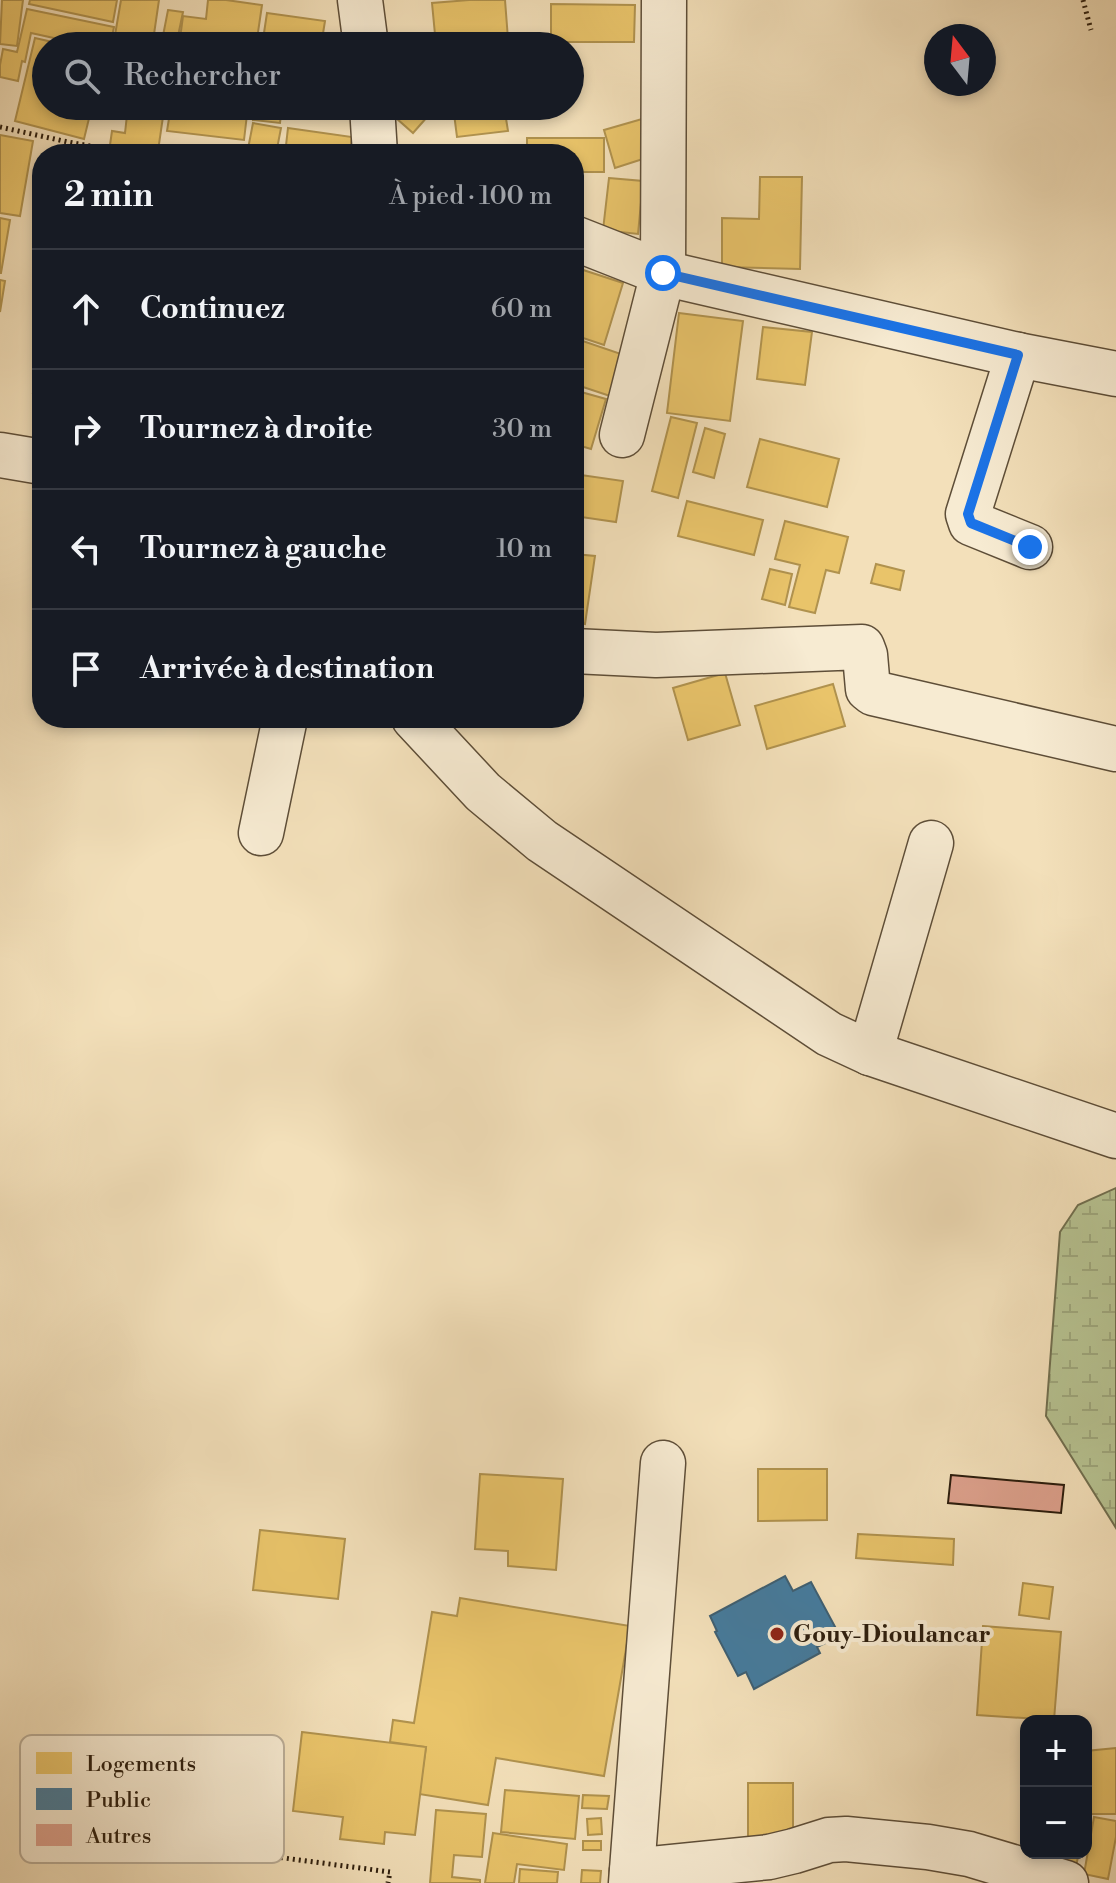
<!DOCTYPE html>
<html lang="fr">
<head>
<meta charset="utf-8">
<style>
	body { margin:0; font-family:"Libre Bodoni",serif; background:#20242c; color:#f1f3f6 }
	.controls { position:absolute; right:24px; bottom:24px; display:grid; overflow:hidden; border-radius:16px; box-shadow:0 4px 12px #0003 }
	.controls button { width:72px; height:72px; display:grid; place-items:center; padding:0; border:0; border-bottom:2px solid #363941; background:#171b24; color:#f1f3f6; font:40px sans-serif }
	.compass { position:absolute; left:924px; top:24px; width:72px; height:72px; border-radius:50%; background:#171b24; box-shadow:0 4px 12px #0003; rotate:344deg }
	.stop { position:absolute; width:24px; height:24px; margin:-18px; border:6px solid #1a73e8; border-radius:50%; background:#fff }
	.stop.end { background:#1a73e8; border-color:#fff; box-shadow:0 2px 8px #0008 }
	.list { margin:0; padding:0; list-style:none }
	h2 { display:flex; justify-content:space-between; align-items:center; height:104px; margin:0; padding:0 32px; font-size:34px }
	h2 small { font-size:26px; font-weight:400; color:#9ea1a6 }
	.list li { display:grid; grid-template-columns:52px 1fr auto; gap:24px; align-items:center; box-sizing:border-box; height:120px; padding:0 32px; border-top:2px solid #363941 }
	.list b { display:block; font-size:30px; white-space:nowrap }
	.list em { font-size:26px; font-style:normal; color:#9ea1a6 }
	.icon { flex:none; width:44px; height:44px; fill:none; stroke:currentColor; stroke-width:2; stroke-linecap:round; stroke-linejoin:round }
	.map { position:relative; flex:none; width:1116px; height:1883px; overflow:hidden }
	.search { position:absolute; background:#171b24; box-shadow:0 4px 12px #0003; left:32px; top:32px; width:552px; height:88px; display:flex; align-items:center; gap:20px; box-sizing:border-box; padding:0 28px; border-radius:44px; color:#9ea1a6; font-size:30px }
	.panel { position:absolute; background:#171b24; box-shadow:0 4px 12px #0003; left:32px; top:144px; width:552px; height:584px; border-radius:32px }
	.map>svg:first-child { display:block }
</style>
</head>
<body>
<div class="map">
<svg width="1116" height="1883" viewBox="0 0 1116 1883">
	<defs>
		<pattern id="wetland-marsh" width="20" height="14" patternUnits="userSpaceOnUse" patternTransform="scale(2)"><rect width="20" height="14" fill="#b7c392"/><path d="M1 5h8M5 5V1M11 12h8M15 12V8" fill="none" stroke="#9ea77d"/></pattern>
	</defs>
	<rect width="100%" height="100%" fill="#f3e0ba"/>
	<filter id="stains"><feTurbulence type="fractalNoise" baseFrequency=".0025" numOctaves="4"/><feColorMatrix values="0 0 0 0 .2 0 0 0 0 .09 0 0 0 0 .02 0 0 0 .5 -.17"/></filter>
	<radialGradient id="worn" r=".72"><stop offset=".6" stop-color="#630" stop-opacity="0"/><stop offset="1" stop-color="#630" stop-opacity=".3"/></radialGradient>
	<path fill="url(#wetland-marsh)" stroke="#727050" stroke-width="2" d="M1116,1188V1528L1046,1416L1060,1232L1078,1205Z"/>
	<g fill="#e9c46a" stroke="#b0924e" stroke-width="2">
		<path d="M2,0H23L17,46L0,44Z"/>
		<path d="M30,0H117L113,22L29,4Z"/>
		<path d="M121,0H159L153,41L115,35Z"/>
		<path d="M208,0H226L262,5L256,46H179L183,16L206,19Z"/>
		<path d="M469,0H505L508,39L436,45L432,3Z"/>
		<path d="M551,4L635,5L634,42H551Z"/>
		<path d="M27,9L114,27L110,46H80L81,44L31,33L25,62L22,61L18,81L0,77V65L3,49L17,52Z"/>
		<path d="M168,10L183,12L176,46H161Z"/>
		<path d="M267,13L325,21L321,46H262Z"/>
		<path d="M35,38L70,46H46V106H92L84,139L15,121Z"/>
		<path d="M128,106L164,110L158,151L110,145L112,131L125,133Z"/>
		<path d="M171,106H248L244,140L167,131Z"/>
		<path d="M255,106H282L280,123L253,120Z"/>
		<path d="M390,106H417L428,116L413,133L387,110Z"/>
		<path d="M453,106H504L508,131L457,137Z"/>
		<path d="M642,119L652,156L615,168L604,130Z"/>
		<path d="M253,123L281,128L276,154H247Z"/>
		<path d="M288,128L352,137L350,154H285Z"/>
		<path d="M0,135L33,141L20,216L0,213Z"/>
		<path d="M527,138H604V172H574V154H527Z"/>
		<path d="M760,177H802L800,269L722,267V218L759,219Z"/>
		<path d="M609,178L643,181L638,234L603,230Z"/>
		<path d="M0,218L10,220L1,273H0Z"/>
		<path d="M574,267L623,283L604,345L574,335Z"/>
		<path d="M0,280L5,281L0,312Z"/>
		<path d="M679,313L743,321L730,421L667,413Z"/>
		<path d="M763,327L812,332L805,385L757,379Z"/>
		<path d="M574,338L624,355L610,396L574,384Z"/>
		<path d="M39,357L42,358V394L33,393Z"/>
		<path d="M574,390L606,399L591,449L574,444Z"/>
		<path d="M671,417L697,423L678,498L652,491Z"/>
		<path d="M705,428L725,434L714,478L693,472Z"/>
		<path d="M760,439L839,459L827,507L747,487Z"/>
		<path d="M574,474L623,481L616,522L574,516Z"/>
		<path d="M687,501L763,520L754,555L678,536Z"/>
		<path d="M785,521L848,537L839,573L826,570L815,613L789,607L800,565L775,559Z"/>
		<path d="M574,554L595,556L585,624L574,622Z"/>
		<path d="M876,564L904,571L900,590L871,583Z"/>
		<path d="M770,569L792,574L785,605L762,599Z"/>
		<path d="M725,673L740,725L688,740L673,688Z"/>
		<path d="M833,684L845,726L767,749L755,706Z"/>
		<path d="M758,1469H827V1520L758,1521Z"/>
		<path d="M480,1474L563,1479L556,1570L508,1566V1551L475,1549Z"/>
		<path d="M260,1530L345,1539L338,1599L253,1590Z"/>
		<path d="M858,1534L954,1539L953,1565L856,1558Z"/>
		<path d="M1023,1583L1053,1587L1049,1619L1019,1615Z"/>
		<path d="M460,1598L630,1626L604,1776L496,1758L488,1805L419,1794L426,1747L390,1742L393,1720L414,1723L432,1612L457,1616Z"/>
		<path d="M983,1626L1061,1632L1054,1720L977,1715Z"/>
		<path d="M302,1732L426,1747L415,1835L385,1832L384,1844L340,1839L343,1817L293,1811Z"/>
		<path d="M1116,1748V1814H1086V1751Z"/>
		<path d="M748,1783H793V1845L748,1844Z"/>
		<path d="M505,1790L579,1796L575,1839L501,1832Z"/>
		<path d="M583,1795L609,1796L607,1809L582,1808Z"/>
		<path d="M436,1810L486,1814L482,1857L454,1855L452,1877L480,1880V1883H430Z"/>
		<path d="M1094,1817L1116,1821V1837L1108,1879L1084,1874Z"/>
		<path d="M601,1818L602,1834L588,1835L587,1819Z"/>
		<path d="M493,1833L567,1844L564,1870L517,1864L514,1883H485Z"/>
		<rect x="583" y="1841" width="18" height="9"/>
		<path d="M1056,1853H1079L1075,1870L1053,1864Z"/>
		<path d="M520,1869L558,1872L557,1883H519Z"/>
		<path d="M582,1870L601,1871L600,1883H581Z"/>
	</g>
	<path fill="#457b9d" stroke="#3e5f72" stroke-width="2" d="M785,1576L793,1591L811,1582L840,1636L817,1647L820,1653L754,1689L746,1672L738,1676L715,1632L717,1631L710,1616Z"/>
	<path fill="#dda18d" stroke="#2c1d0d" stroke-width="2" d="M951,1475L1064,1485L1061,1513L948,1503Z"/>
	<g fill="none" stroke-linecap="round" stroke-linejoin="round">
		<defs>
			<g id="minor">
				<path d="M360,0L366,46"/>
				<path d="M372,106L375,154"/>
				<path d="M574,238L663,273L1018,355L1116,374"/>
				<path d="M1018,355L968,514L971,523L1030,547"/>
				<path d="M622,435L663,273L664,0"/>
				<path d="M0,455L42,462"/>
				<path d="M574,651L656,655L862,647L865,655L868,689L873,693L1116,749"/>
				<path d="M414,718L483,792L542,841L829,1034L870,1053L1116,1136"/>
				<path d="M261,833L285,718"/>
				<path d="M870,1053L931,843"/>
				<path d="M632,1871L769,1857L794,1851L829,1840L846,1839L928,1847L969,1854L1066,1883"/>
				<path d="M631,1883L663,1463"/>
			</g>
		</defs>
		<use href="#minor" stroke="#5e4e38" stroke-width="47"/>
		<g stroke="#2c1d0d" stroke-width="5" stroke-dasharray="2 4" stroke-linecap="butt">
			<path d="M1083,0L1091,30"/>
			<path d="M0,127L68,142L134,154"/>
			<path d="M269,1856L390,1872L388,1883"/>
		</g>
		<use href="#minor" stroke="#f7ebd2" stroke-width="44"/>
	</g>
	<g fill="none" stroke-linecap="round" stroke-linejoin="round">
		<path stroke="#1a73e8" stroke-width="10" d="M663,273L1018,355L968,514L971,523L1030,547"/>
	</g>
	<circle fill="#8f2418" stroke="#f7ebd2" stroke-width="3" cx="777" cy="1634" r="8"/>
	<g text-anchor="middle" stroke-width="8" stroke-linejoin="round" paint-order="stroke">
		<g font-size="24" font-weight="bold" fill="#2c1d0d" stroke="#f7ebd2" text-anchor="start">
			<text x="793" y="1642">Gouy-Dioulancar</text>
		</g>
	</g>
	<rect x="20" y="1735" width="264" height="128" rx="12" fill="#f7ebd2" stroke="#baad97" stroke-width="2"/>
	<rect x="36" y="1752" width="36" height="22" fill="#e9c46a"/>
	<rect x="36" y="1788" width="36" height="22" fill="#457b9d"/>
	<rect x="36" y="1824" width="36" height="22" fill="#dda18d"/>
	<g font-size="22" fill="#2c1d0d">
		<text x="86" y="1771">Logements</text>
		<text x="86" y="1807">Public</text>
		<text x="86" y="1843">Autres</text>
	</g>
	<rect width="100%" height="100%" filter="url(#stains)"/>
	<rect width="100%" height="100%" fill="url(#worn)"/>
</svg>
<div class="controls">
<button>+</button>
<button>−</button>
</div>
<svg class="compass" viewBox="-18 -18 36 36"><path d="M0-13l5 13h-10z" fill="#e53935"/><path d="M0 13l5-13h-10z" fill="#9ea1a6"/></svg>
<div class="stop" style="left:663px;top:273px"></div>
<div class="stop end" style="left:1030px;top:547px"></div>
<div class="search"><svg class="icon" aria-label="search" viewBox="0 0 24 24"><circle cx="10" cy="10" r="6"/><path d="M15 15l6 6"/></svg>Rechercher</div>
<section class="panel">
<h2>2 min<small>À pied · 100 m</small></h2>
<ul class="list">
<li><svg class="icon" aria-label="ahead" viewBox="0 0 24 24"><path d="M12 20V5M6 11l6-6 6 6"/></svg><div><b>Continuez</b></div><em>60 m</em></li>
<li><svg class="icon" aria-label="right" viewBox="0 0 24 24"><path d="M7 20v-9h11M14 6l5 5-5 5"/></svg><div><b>Tournez à droite</b></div><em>30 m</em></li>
<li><svg class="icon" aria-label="left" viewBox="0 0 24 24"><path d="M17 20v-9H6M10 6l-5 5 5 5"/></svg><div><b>Tournez à gauche</b></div><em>10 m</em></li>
<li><svg class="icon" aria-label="arrive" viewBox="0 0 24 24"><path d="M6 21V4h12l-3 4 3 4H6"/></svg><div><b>Arrivée à destination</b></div></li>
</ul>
</section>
</div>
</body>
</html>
